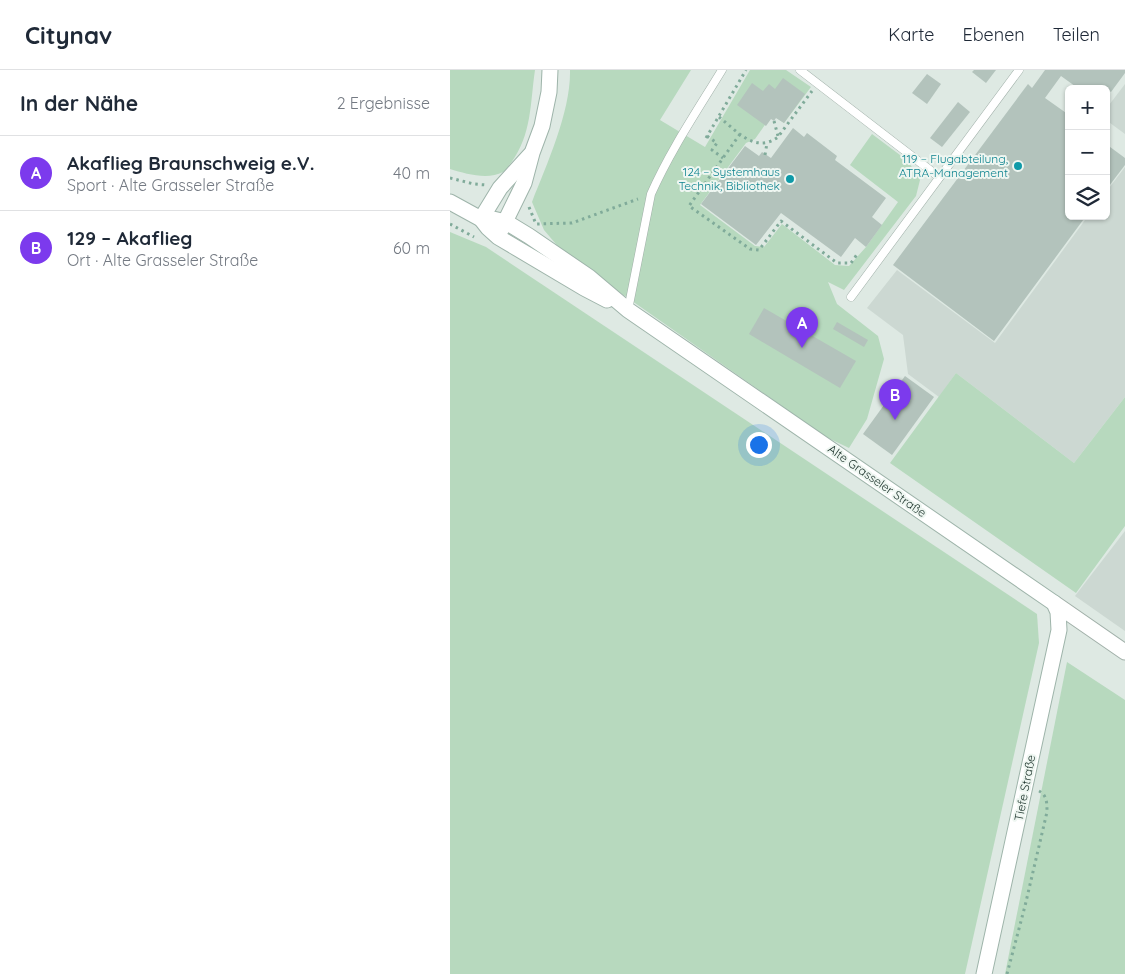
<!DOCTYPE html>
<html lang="de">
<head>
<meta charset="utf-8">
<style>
	body { margin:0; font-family:Quicksand,sans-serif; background:#f2f2f3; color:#1f2937 }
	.controls { position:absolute; right:15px; top:15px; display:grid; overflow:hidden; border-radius:8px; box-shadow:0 1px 4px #0004 }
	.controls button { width:45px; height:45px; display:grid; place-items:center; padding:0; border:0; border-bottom:1px solid #e0e1e3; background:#fff; color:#1f2937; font:25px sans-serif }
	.you { position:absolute; left:308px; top:374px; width:18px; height:18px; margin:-12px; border:4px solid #fff; border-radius:50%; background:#1a73e8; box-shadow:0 0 0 8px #1a73e833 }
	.badge { display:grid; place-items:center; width:32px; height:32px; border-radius:50%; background:#7c3aed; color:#fff; font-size:16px; font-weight:700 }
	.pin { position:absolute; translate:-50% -41px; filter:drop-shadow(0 1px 2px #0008) }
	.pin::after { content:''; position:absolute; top:26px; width:18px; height:15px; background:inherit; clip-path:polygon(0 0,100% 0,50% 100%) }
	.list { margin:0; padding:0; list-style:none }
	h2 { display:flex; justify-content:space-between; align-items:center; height:65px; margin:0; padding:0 20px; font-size:21px }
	h2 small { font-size:16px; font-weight:400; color:#747a83 }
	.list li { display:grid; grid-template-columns:32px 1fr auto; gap:15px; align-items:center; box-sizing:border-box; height:75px; padding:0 20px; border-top:1px solid #e0e1e3 }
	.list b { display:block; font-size:19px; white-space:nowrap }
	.list p { margin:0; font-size:16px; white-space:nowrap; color:#747a83 }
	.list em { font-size:16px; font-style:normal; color:#747a83 }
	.icon { flex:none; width:28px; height:28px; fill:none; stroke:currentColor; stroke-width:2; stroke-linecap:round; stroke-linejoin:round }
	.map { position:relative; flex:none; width:675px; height:904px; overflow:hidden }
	header { display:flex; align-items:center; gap:30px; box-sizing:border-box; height:70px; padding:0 25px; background:#fff; border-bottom:1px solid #e0e1e3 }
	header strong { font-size:24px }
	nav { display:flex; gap:28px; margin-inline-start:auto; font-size:18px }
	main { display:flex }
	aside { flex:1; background:#fff }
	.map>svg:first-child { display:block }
</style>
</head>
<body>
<header>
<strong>Citynav</strong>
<nav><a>Karte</a><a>Ebenen</a><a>Teilen</a></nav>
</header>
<main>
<aside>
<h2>In der Nähe<small>2 Ergebnisse</small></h2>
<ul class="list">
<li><span class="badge">A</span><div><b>Akaflieg Braunschweig e.V.</b><p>Sport · Alte Grasseler Straße</p></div><em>40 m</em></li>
<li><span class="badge">B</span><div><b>129 – Akaflieg</b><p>Ort · Alte Grasseler Straße</p></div><em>60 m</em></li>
</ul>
</aside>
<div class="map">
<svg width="675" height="904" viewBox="0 0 675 904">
	<rect width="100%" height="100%" fill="#dee9e3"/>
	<g fill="#ccd8d2">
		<path d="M675,14V64L656,50V39Z"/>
		<path d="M675,97V327L624,393L506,303L489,327L458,304L453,265L417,238L447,200L545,273L638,146H656V122Z"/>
		<path d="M675,461V561L625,526Z"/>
	</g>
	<g fill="#b7d9be">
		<path d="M0,0H85C80,34 82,64 61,93C59,95 56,100 53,102C38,110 16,104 0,99Z"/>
		<path d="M120,0H241L210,50L255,77L300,0H336L361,17L334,53L322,45L305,69L296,73L250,135L305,176L314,177L332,154L385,195L399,196L416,177L448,132L400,95L422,64L458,91L470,110L466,126L394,220L378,212L387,234L428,266L434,289L417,349L399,378L376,367L145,205L111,180L94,160L82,132C97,94 121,41 120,0Z"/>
		<path d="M0,162L36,177L587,544L589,573L515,904H0Z"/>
		<path d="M506,303L624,393L675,327V456L626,523L440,393Z"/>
		<path d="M617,592L675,630V904H555Z"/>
	</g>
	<g fill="#b3c3bc">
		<path d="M524,0H546L536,13L522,2Z"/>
		<path d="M595,0H675V3L661,22L657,19H629L611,6L595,28L619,45V146H636L544,271L443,195L578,14L582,18Z"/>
		<path d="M477,4L491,14L477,34L462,23Z"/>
		<path d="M333,8L355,24L334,53L326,48L324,51L321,49L316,56L287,35L302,13L313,21L319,14L325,19Z"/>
		<path d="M508,32L520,42L492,77L480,68Z"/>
		<path d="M343,58L354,67L357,63L387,86L385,90L436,128L422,147L432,155L416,177L405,168L391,187L331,143L306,175L251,134L295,76L309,86L312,82L321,88Z"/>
		<path d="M656,74L675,88V95L656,120Z"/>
		<path d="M314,238L406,291L390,318L299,264Z"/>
		<path d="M387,252L418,270L414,277L383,259Z"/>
		<path d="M455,306L484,327L442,385L413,364Z"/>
	</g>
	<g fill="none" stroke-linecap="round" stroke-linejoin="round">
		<defs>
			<g id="service">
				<path d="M350,0L489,107"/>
				<path d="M401,227L569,0"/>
				<path d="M178,240L201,124C220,81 247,41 272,0"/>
			</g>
			<path id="minor" d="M604,533L675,582"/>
			<g id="secondary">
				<path d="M0,132L31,149L38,158L48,167L134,218L157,230"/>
				<path d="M31,149H43L56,152L79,166L139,207L178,240L604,533L608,542L609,560L534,904"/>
				<path d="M31,149L50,118L80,85"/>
				<path d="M51,160L74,113L82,83L92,56L99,22L100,0"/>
			</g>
		</defs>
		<use href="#service" stroke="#a1b0a9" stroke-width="9"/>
		<use href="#minor" stroke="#a1b0a9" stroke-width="17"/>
		<use href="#secondary" stroke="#9eb4aa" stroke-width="17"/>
		<g stroke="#80ab9a" stroke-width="3" stroke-dasharray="2.5 4" stroke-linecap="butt">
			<path d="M269,47C287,61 305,84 328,67L362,21"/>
			<path d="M324,51L328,66"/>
			<path d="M290,64L239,136L300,179L309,180L331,151L387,193H401L408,183"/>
			<path d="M257,66L267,73L262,80L273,88"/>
			<path d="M256,68L296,0"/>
			<path d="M315,85L317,73"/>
			<path d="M0,108L24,114L36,115"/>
			<path d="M79,137L86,154L122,153L188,129"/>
			<path d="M0,154L24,167"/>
			<path d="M557,904L575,836L597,742C597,733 597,725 589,721"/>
		</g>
		<use href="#service" stroke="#fff" stroke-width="8"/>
		<use href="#minor" stroke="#fff" stroke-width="15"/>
		<use href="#secondary" stroke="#fff" stroke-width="15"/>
	</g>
	<g fill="#0f9aa8" stroke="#eef6f1" stroke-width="2">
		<circle cx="568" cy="96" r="5"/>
		<circle cx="340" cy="109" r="5"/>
	</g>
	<g text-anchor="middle" stroke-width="4" stroke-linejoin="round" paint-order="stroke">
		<g font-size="12" fill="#0d838f" stroke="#eef6f1" text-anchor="end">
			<text x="558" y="93">119 – Flugabteilung,<tspan x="558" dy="14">ATRA-Management</tspan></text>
			<text x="330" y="106">124 – Systemhaus<tspan x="330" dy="14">Technik, Bibliothek</tspan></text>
		</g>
		<g font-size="12" fill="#20372f" stroke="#eef6f1">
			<text transform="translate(427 411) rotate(35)" y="4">Alte Grasseler Straße</text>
			<text transform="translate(575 718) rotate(-79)" y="4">Tiefe Straße</text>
		</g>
	</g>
</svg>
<div class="controls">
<button>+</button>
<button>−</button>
<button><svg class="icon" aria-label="layers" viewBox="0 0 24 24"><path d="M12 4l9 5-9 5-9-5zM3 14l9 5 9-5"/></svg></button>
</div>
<div class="you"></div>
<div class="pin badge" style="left:352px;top:278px">A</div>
<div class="pin badge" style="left:445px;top:350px">B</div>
</div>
</main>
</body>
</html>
